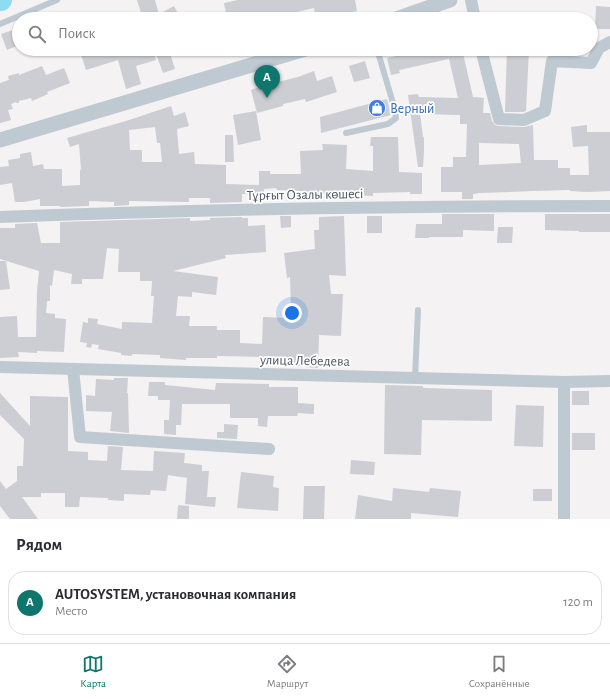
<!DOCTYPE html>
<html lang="ru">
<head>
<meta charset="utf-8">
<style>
	body { margin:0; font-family:"Alegreya Sans",sans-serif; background:#f7f7f7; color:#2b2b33 }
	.you { position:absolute; left:292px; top:313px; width:14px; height:14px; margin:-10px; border:3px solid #fff; border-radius:50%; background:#1a73e8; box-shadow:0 0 0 6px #1a73e833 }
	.badge { display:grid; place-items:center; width:26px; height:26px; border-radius:50%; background:#0f766e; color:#fff; font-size:13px; font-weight:700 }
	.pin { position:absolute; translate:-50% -33px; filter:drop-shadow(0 1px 2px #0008) }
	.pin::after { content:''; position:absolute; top:21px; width:14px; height:12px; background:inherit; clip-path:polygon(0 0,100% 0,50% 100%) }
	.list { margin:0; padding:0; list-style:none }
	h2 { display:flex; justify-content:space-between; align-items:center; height:52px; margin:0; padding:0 16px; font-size:17px }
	h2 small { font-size:13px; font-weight:400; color:#7c7c81 }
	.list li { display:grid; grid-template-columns:26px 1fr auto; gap:12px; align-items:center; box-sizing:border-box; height:64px; margin:0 8px 8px; padding:0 8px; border:1px solid #e1e1e2; border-radius:16px }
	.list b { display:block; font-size:15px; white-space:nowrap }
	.list p { margin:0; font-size:13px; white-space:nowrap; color:#7c7c81 }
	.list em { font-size:13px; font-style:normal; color:#7c7c81 }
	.icon { flex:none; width:22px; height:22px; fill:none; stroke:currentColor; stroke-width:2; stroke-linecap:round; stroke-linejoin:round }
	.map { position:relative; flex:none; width:610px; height:519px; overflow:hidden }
	.search { position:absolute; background:#fff; box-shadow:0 1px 3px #0004; left:12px; right:12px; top:12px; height:44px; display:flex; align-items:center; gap:10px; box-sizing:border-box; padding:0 14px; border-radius:22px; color:#7c7c81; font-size:15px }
	.sheet { height:124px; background:#fff }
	nav { display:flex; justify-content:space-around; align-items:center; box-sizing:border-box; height:56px; border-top:1px solid #e1e1e2; background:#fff; font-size:11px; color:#7c7c81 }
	nav a { display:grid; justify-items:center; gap:2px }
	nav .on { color:#0f766e }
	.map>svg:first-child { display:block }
</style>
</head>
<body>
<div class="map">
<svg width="610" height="519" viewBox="0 0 610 519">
	<rect width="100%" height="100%" fill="#f4f2f2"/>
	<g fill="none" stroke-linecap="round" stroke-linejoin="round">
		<path stroke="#8ddcef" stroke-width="22" d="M0,0H1"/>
	</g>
	<g fill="#ccced4" fill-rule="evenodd">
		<path d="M137,0H155L159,14L174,6L181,19H147L145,12L141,13Z"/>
		<path d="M238,0H355L357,11L343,14L344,19H316L314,8L293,13L294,19H238V18L227,19L224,3Z"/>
		<path d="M596,6L610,7V29H595Z"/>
		<path d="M19,28V45L7,50L1,34Z"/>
		<path d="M79,49H91L92,53L104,49H153L156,60L136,66L141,84L126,89L118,60L86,70Z"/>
		<path d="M404,49H462L473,97L484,98L483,113H490L492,121L495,125L498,126L524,127L533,125L534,160H558V168H570V175H589L588,146L573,147L571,127L587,125V132H610V191L587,192L570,191V190L534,191L480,193L473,194V199H462V192H441V167H453V157H466L467,124H460V115L420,114L423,137H424V152L423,167H418L408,95L418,94L419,97L458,98L449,59L399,70L400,73L391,75L387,58L405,54ZM479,143L519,144L521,163L479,165Z"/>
		<path d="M507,49H529L526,111L523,112H505V111Z"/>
		<path d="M169,50L175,69L163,73L156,54Z"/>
		<path d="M365,61L370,78L354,82L349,66Z"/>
		<path d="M42,66L46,75L64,68L70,83L47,92L48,94L32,101L31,98L19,101V103H17L16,102L11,104L13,109L8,110L11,120L0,123V83L9,80L8,76L19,73V75Z"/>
		<path d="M314,71L317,81L332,76L337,92L306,102L305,99L283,104V106L257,113L251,90L277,81L278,82L298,77Z"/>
		<path d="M387,99L391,115L321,133L320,117Z"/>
		<path d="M171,106L174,116L185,112L189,126L177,129L179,154L194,152L195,164L226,165V184L259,185V171H270V174H301L300,151L323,150L322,144L347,145L346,169L373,171V146H370L371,137H398L399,172L422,173V194H410V192L373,193V196L318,193V194H303V191L277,190L276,188L264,189V195L242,194V202L210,203V198H189V202L129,201V205L114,206V202L89,201V206L60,207V206H40V199L24,202H15L12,183L0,185V167L9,166L8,160L20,158V154L31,152L33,166L43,164L44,169H62V186L80,185V170H81L79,144L70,147L67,138L126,121ZM155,127L157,143H160L162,162H142V150H130L129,130Z"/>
		<path d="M256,111L261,140L238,145L233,115Z"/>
		<path d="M225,135H233L234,162H225Z"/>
		<path d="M442,214H494V231L463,230V237H429V238H415L416,224H442Z"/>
		<path d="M545,214H610V232H579V231L545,230Z"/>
		<path d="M280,216H291V227L281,228Z"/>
		<path d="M344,216L346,276L329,275L331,294H343L341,336L319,335L318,368L305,367V366H292V362L267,361L268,357L217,356V358H186V360L160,358V355L132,354V356L121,355V353L98,349L99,345L92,344L91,348L86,347L87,343L80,342L83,322L88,323V318L98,319L97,324L122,329V322L152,323L154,296H151L152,281H140V272H118L119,249L107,248L103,279H82V284H71L72,274L54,270L52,286L50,285V301H47L46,313L55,314V318L66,319L64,352L37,351V353L18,352L19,357L0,358V317L17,316L18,337H36L37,291L39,271L0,259V228H15V224L37,223L41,243H60V222L190,218V221L210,220V218L242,217V218H248V226L265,225L266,252L225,255L226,258L173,271L218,277L216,295L192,292V297L178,296L176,316H190L189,326H217V330H240V343L262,344L263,317L287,318L288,307H291L290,277L287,278L284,253L315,249L314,230H319V217Z"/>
		<rect x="367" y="216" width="15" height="17"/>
		<path d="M498,227H513L512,243H497Z"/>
		<path d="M0,261H6L10,289L0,290Z"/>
		<path d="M114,378H128L127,393H128L129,433L110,431L112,412L86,411V395L95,396L96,379L114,380Z"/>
		<path d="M149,382H165V385L215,390L216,383L269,384V387H298V403L314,404V414L298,413L297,416H268L267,427L258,426V418H230V404H182L181,425H176V435L164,434V420H169L170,400H158V396H148Z"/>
		<path d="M385,385L423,386V388L492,390V421L422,420L421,455L384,454Z"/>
		<rect x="572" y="391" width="17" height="14"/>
		<path d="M0,393L30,426V396L68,397V451L88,452V460L107,461L108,446L123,447L121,470L153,471L154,451L185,453L184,463L202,465V471H209L207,497H216L215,507L185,504L187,478L168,475L166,491L151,490L150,495L124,494V501L108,500V498L80,497L79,507H65V493H41V497H22L38,519H10L0,506V481L6,489L17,481V466H23L24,439L0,415Z"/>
		<path d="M516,405L544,406L543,447L514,446Z"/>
		<path d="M224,424L238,425L237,439L217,438V432H224Z"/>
		<rect x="572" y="433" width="23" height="17"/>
		<path d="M351,460L375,462L374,475L350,474Z"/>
		<path d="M241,472L274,476L273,487L279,488L278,511L237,508Z"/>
		<path d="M304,486H325L324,519H303Z"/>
		<path d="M393,488L429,492L430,488L461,491L458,517L411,513V519H355L358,495L392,501Z"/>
		<rect x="533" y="489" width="19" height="12"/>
		<path d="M178,505L189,506V519H177Z"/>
	</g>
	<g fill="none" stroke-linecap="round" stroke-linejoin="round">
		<g stroke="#bfc9d1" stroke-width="6">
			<path d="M0,24L57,0"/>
			<path d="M346,133L388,124L396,118L393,103L377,49"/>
			<path d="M415,378L418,310"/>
		</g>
		<g stroke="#bfc9d1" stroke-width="12">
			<path d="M471,0L475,19"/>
			<path d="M481,49L499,119L524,120L545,111L552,61L591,63L599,48L610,42"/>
			<path d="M0,217C203,209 407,206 610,206"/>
			<path d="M0,367L564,382L610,381"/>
			<path d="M73,369L80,437L269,449"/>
			<path d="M564,519V382"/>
		</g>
		<g stroke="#bfc9d1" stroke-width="15">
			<path d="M396,19L450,0"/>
			<path d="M0,140L305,49"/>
		</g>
	</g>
	<defs>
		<symbol id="shop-disc" viewBox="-11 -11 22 22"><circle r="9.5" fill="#3f7fe0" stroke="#fff"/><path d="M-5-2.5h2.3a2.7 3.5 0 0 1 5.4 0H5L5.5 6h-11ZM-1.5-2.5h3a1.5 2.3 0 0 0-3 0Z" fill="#fff"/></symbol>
	</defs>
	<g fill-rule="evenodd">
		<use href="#shop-disc" x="367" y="98" width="20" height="20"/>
	</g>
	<g text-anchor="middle" stroke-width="3.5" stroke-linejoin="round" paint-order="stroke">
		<g font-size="14" fill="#366cbe" stroke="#fff" text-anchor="start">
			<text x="390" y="113">Верный</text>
		</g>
		<g font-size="14" fill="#495560" stroke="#fff">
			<text transform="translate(305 194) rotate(-1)" y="5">Тұрғыт Озалы көшесі</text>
			<text transform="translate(305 360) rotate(1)" y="5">улица Лебедева</text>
		</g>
	</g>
</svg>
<div class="you"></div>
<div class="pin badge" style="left:267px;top:98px">A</div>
<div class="search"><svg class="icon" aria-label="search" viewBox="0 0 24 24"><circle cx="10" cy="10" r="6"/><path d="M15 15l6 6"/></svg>Поиск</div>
</div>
<section class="sheet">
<h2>Рядом<small></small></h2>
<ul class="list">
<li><span class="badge">A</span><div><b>AUTOSYSTEM, установочная компания</b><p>Место</p></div><em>120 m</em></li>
</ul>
</section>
<nav>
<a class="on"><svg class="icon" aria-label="map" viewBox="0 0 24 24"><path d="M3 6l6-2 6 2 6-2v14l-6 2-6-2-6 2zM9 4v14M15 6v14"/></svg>Карта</a>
<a><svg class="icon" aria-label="directions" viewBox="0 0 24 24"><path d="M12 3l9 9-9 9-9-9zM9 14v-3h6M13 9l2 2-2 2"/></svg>Маршрут</a>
<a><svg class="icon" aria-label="saved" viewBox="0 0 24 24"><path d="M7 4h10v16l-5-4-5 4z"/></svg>Сохранённые</a>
</nav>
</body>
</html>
